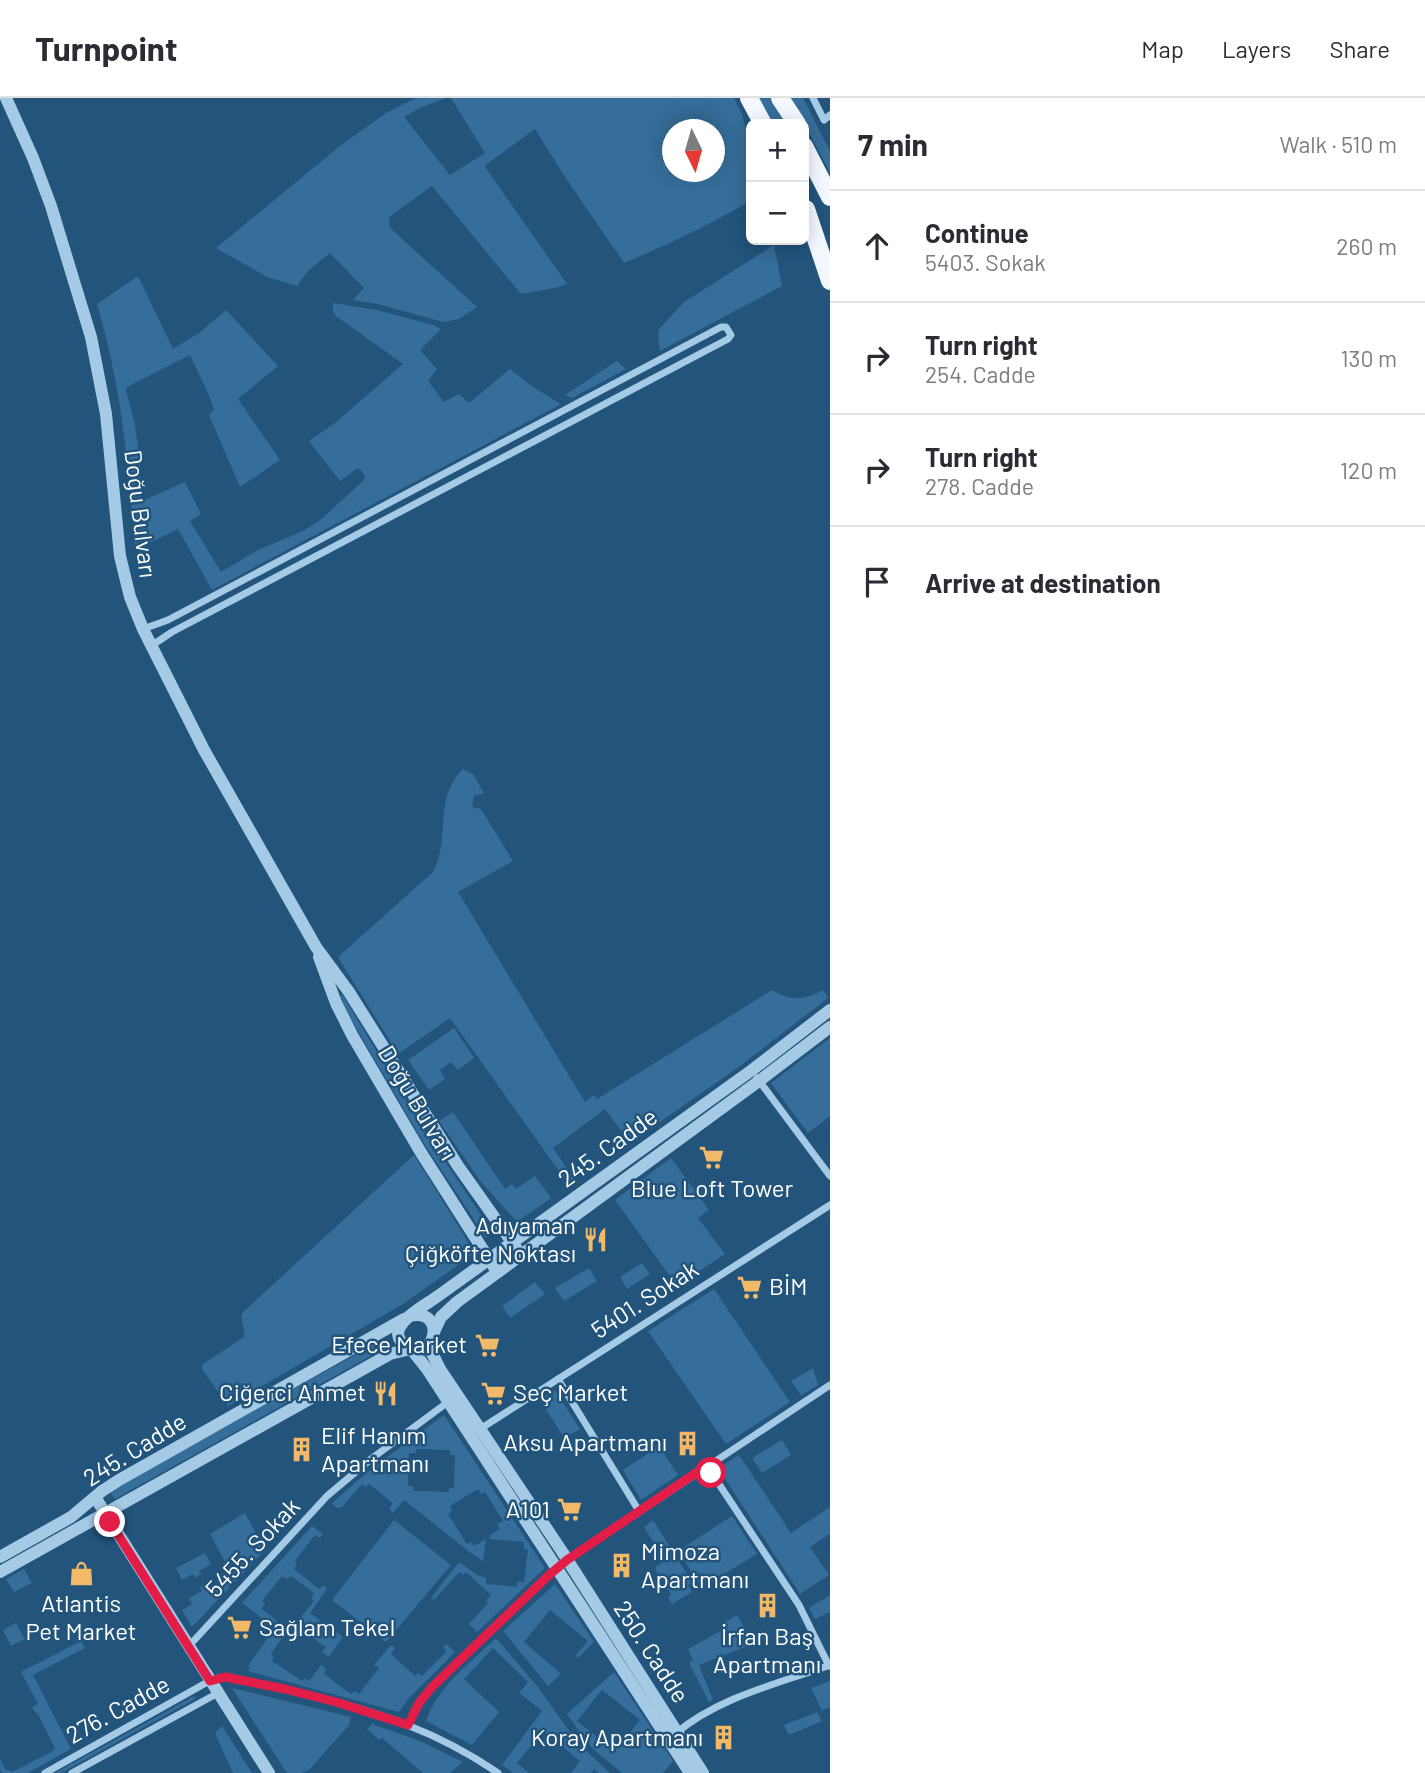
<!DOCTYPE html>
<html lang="en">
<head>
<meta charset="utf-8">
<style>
	body { margin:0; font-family:Barlow,sans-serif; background:#f2f2f3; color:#2b2b33 }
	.controls { position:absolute; right:21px; top:21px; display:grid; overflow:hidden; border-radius:10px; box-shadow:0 4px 18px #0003 }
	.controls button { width:63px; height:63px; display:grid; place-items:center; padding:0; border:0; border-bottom:2px solid #e1e1e2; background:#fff; color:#2b2b33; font:35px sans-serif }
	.compass { position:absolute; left:662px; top:21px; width:63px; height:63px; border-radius:50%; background:#fff; box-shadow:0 4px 18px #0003; rotate:175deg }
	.stop { position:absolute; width:21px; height:21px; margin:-16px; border:5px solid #e11d48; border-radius:50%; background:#fff }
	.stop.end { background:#e11d48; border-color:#fff; box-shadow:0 2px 7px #0008 }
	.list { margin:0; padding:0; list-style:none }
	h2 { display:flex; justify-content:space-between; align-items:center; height:91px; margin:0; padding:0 28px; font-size:30px }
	h2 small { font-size:23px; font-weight:400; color:#7c7c81 }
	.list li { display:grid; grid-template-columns:46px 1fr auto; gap:21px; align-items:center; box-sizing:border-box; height:112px; padding:0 28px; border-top:2px solid #e1e1e2 }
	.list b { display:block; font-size:26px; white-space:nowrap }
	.list p { margin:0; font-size:23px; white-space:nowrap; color:#7c7c81 }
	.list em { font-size:23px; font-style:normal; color:#7c7c81 }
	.icon { flex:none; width:38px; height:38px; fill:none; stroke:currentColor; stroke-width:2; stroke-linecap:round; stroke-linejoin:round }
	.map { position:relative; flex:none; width:830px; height:1675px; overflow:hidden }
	header { display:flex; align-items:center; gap:42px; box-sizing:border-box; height:98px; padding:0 35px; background:#fff; border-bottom:2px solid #e1e1e2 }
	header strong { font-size:33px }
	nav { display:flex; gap:38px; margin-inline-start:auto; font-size:24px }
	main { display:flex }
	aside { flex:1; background:#fff }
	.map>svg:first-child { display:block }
</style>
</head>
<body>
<header>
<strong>Turnpoint</strong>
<nav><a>Map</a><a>Layers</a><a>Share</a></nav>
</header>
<main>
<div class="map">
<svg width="830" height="1675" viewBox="0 0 830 1675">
	<rect width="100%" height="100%" fill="#22547c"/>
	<g fill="#356e9a" fill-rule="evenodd">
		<path d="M416,0H446L420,10L404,19L450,77L485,55L451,0H734L742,16L751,52V103C710,126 668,147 624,165L565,79L535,31L487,66L485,69L567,186L555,190L521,196L432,88L389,119L390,130L477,209L459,221L443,224L378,206L353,202L364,190L330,155L308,173L297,188L267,179L216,150L340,48L386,15ZM673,32H715V74H673Z"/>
		<path d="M757,0H771L785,26H771Z"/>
		<path d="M791,0H803L830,53V75Z"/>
		<path d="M774,147L782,188L660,253L658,236L659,231L684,204Z"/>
		<path d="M138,178L173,251L199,235L226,212L278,268L238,301L280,362L240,389L209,317L214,312L207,293L190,257L127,289L126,292L135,327L140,364V404L185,384L201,416L190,423L221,474L258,452L303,433L319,423L364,382L365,378L360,371H356L340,383L309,343L335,325L403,266L336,218L333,213V205L377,212L433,227L441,231L420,252L437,271L428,283L444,304L459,296L469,305L510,271L530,287L561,306L212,492L178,431L135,452C129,369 121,286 97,206Z"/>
		<path d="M617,263L626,271L572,300L565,297Z"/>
		<path d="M463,671L473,676L484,695L474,698L472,709L481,711L513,763L458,794L585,1004L594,997L597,1001L772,892C791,903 803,903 823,892L828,900L740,968L630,1045L605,1011L553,1050L576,1083L569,1087L450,920L398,956L338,859L433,774C452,738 432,702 463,671Z"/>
		<path d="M342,896L422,1029L493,1135L486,1140L423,1044L348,916L340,898Z"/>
		<path d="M454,930L474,960L458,972L451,964L440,972L445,981L429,992L408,962Z"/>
		<path d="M830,940V1018L808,1035L771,985Z"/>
		<path d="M453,1014L505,1091L512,1086L516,1091L535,1078L551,1100L517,1124L481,1084L439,1023Z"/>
		<path d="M414,1057L475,1155L403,1206L228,1308L202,1271L203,1266L244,1239C245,1230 240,1224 242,1215Z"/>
		<path d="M671,1060L709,1112L698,1120L725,1156L677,1188L615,1102Z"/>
		<path d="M642,1165L650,1176L627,1191L620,1179Z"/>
		<path d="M589,1170L597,1183L564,1203L555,1190Z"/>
		<path d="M535,1184L545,1196L510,1220L502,1208Z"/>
		<path d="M714,1191L790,1304L726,1346L648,1233Z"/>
		<path d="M380,1243H384L387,1248L385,1250L115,1401L111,1396L112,1392Z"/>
		<path d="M813,1270L818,1287L801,1297L791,1283Z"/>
		<path d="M555,1292L580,1331L564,1340L540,1302Z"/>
		<path d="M444,1317L545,1470L477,1534L469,1526L488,1505L486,1502L491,1497L466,1474L463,1477L459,1474L434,1502L431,1500L459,1464L479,1478L486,1480V1486L517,1489V1484H524L528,1452L524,1451V1444L490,1441V1437L500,1431L497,1426L503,1423L485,1394L481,1396L478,1391L450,1408L452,1413L448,1416L467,1446L471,1444L474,1448L486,1441L483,1463L468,1453L404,1402L393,1415L389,1411L393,1405L369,1386L365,1389L362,1386L342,1409L337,1410L332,1405L371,1371ZM416,1351L450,1352V1357H455L454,1390H449V1394L414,1393L413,1388H408L409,1355H416Z"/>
		<path d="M782,1342L791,1357L762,1375L752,1360Z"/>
		<path d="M659,1348L678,1377L641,1402L623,1372Z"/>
		<path d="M739,1357L791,1435L830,1409V1436L810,1449L829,1477L800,1496L718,1370Z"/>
		<path d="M245,1415L265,1452L192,1529L182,1512L192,1506L189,1500L202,1493L200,1489L206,1486L209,1489L224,1482L231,1475L210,1436Z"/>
		<path d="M732,1418L757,1456L702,1490L678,1453Z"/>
		<path d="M394,1422L451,1467L386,1544L332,1502Z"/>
		<path d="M653,1422L692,1484L688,1487L692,1494L672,1506L668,1499L671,1496L656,1473V1468L665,1463L644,1429Z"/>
		<path d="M312,1428L323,1436L320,1440L315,1437L295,1463L297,1466L294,1471L319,1491L323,1487L327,1491L310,1515L343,1539L329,1559L322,1554L326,1549L299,1531L297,1533L292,1530L314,1503L311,1500L314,1495L291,1478L287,1481L282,1478L262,1503L265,1506L262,1511L288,1531L271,1556L274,1559L272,1563L302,1583L305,1580L309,1583L321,1567L326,1571L324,1576L351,1596L355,1593L359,1596L379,1570L374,1567L391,1547L395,1550L391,1556L415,1578L418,1575L422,1578L447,1553L443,1549L446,1546L455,1554L408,1601L399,1614L248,1573L250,1565L275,1530L242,1505Z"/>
		<path d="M205,1455L211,1466L199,1473L201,1476L195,1480L193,1476L182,1482L176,1470Z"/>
		<path d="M24,1471L32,1485L14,1494L6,1481Z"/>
		<path d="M555,1486L594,1544L578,1560L576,1557L588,1543L550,1512L524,1544L561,1576L548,1588L503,1533Z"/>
		<path d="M830,1497V1514L815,1521L809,1510Z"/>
		<path d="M737,1517L750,1539L768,1533L770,1539L699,1567L713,1602L709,1604L689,1565L693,1562L688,1551L726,1530L723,1525Z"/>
		<path d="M16,1525L25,1541L11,1548L3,1532Z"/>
		<path d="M496,1540L538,1589L577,1644L610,1675H599L594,1671L591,1675H571L580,1663L543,1633L517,1665L529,1675H513L502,1667L542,1613L519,1595L528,1584L493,1550L464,1581L499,1614L472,1647L426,1623C438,1588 470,1565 496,1540Z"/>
		<path d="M81,1543L85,1550L33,1577L71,1651L28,1675H2L0,1672V1661L5,1671L12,1674L51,1654L55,1650L39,1618L32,1610L38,1606L21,1574Z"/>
		<path d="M614,1574L673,1663L663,1675H622L593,1651L583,1639L567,1616ZM602,1592L640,1622L615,1653L577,1623Z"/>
		<path d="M830,1583V1609L822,1613L811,1590Z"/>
		<path d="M232,1590L351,1619L349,1627L309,1672L301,1675H287Z"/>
		<path d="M194,1598L195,1601L61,1675H55Z"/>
		<path d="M817,1614L822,1623L789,1637L784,1627Z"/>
		<path d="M372,1626L420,1643L463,1664L450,1675H423L382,1640L379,1642L367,1631Z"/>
		<path d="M222,1628L252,1675H233L216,1638V1634Z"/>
	</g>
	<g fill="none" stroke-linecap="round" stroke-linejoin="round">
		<g stroke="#a5cae6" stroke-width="7">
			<path d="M813,0L824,22L830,17"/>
			<path d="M143,531L168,522L721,229H726L731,237L728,241L172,534L151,548"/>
			<path d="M757,980L830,1078"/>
			<path d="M558,1281L639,1413"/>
			<path d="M480,1331L830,1107"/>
			<path d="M707,1368L799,1507L829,1568"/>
			<path d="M188,1549L327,1398L371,1361L448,1304"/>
			<path d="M408,1627L419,1605L432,1589L549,1477L567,1462L830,1287"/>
			<path d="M675,1636C719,1599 777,1586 830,1567"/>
			<path d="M45,1675L213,1581L225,1579C253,1583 281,1590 309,1597C380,1615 437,1633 498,1675"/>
			<path d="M72,1675L218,1595"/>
		</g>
		<g stroke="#a5cae6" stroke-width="12">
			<path d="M6,0L33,60L51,108L91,239L106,316L120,458L130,499L143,531L204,652L316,849L349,894L458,1068L521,1157"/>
			<path d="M319,859L336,905L352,937L420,1053L494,1169"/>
			<path d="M409,1218C449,1209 434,1267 407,1249C379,1230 425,1208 438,1198L752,972L830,912"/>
			<path d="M434,1234L441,1219L457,1204L759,983L830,929"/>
			<path d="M432,1243V1255L440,1271L563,1455L703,1675"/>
			<path d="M412,1252L427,1271L690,1675"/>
			<path d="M95,1399L269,1675"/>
			<path d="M0,1459L71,1419L102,1393L119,1382L404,1221"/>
			<path d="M0,1474L390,1256L410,1251"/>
		</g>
		<g stroke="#f2f8fe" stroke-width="18">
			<path d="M749,0L763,26"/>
			<path d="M780,0L797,26"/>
			<path d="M804,48L830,99"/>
			<path d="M806,111L830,183"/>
		</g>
	</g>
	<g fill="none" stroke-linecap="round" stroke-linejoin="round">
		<path stroke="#e11d48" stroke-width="9" d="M110,1424L210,1583L225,1579L285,1591L336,1604L408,1627L419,1605L432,1589L549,1477L567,1462L706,1368L711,1375"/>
	</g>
	<defs>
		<symbol id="supermarket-bare" viewBox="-9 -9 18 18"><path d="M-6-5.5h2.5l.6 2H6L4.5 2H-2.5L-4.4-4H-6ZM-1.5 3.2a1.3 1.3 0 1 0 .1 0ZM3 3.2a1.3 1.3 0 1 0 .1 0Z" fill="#f1b968" stroke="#22547c" stroke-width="2.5" paint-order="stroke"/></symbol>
		<symbol id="restaurant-bare" viewBox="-9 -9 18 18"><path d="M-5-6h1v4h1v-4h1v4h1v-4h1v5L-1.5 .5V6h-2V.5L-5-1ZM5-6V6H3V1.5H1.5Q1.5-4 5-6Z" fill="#f1b968" stroke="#22547c" stroke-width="2.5" paint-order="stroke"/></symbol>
		<symbol id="building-bare" viewBox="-9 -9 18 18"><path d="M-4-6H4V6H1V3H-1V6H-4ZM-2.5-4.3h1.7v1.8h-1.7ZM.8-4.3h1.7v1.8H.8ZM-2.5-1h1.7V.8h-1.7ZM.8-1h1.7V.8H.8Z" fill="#f1b968" stroke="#22547c" stroke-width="2.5" paint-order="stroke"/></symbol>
		<symbol id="shop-bare" viewBox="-9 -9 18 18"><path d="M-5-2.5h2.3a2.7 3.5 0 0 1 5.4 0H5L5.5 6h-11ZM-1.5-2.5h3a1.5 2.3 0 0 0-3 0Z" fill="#f1b968" stroke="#22547c" stroke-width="2.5" paint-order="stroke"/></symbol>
	</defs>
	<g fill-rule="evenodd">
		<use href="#supermarket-bare" x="694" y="1042" width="35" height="35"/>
		<use href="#restaurant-bare" x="578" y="1124" width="35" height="35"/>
		<use href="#supermarket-bare" x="732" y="1172" width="35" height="35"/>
		<use href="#supermarket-bare" x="470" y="1230" width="35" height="35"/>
		<use href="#restaurant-bare" x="368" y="1278" width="35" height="35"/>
		<use href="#supermarket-bare" x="476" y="1278" width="35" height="35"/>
		<use href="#building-bare" x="670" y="1328" width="35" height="35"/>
		<use href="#building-bare" x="284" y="1334" width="35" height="35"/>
		<use href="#supermarket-bare" x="552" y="1394" width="35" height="35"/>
		<use href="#building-bare" x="604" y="1450" width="35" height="35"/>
		<use href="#shop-bare" x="64" y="1458" width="35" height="35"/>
		<use href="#building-bare" x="750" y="1490" width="35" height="35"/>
		<use href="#supermarket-bare" x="222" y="1512" width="35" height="35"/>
		<use href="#building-bare" x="706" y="1622" width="35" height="35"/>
	</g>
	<g text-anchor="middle" stroke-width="5" stroke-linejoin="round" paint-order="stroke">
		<g font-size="24" fill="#fff" stroke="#22547c">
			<text transform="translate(140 416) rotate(83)" y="8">Doğu Bulvarı</text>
			<text transform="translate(417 1005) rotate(59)" y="8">Doğu Bulvarı</text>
			<text transform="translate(608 1050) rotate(-36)" y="8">245. Cadde</text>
			<text transform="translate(645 1202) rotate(-33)" y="8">5401. Sokak</text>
			<text transform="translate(135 1352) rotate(-32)" y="8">245. Cadde</text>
			<text transform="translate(253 1450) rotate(-47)" y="8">5455. Sokak</text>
			<text transform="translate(651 1554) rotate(57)" y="8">250. Cadde</text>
			<text transform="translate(118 1612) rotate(-29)" y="8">276. Cadde</text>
		</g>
		<g font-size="24" fill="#fff" stroke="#22547c" text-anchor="end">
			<text x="712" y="1099" text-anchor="middle">Blue Loft Tower</text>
			<text x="576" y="1136">Adıyaman<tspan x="576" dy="28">Çiğköfte Noktası</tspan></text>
			<text x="769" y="1197" text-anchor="start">BİM</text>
			<text x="467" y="1255">Efece Market</text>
			<text x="366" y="1303">Ciğerci Ahmet</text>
			<text x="513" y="1303" text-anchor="start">Seç Market</text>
			<text x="321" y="1346" text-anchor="start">Elif Hanım<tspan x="321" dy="28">Apartmanı</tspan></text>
			<text x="667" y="1353">Aksu Apartmanı</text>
			<text x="550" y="1420">A101</text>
			<text x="641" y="1462" text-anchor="start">Mimoza<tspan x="641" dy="28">Apartmanı</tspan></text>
			<text x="81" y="1514" text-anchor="middle">Atlantis<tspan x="81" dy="28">Pet Market</tspan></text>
			<text x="259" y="1538" text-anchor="start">Sağlam Tekel</text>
			<text x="767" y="1547" text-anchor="middle">İrfan Baş<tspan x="767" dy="28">Apartmanı</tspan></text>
			<text x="703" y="1648">Koray Apartmanı</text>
		</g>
	</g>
</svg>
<div class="controls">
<button>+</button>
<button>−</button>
</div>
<svg class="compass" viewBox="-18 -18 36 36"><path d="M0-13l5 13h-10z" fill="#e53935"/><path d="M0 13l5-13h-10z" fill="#7c7c81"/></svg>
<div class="stop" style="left:711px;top:1375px"></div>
<div class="stop end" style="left:110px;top:1424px"></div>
</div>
<aside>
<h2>7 min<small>Walk · 510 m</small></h2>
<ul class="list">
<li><svg class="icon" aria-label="ahead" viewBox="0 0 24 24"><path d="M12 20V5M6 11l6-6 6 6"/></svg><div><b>Continue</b><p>5403. Sokak</p></div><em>260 m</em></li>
<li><svg class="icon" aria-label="right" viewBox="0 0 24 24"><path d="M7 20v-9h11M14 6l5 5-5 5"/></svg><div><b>Turn right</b><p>254. Cadde</p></div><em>130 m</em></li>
<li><svg class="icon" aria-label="right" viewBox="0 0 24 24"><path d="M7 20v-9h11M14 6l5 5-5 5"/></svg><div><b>Turn right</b><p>278. Cadde</p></div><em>120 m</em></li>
<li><svg class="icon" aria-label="arrive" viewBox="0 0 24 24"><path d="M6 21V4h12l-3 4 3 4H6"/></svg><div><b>Arrive at destination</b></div></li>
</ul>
</aside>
</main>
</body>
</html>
